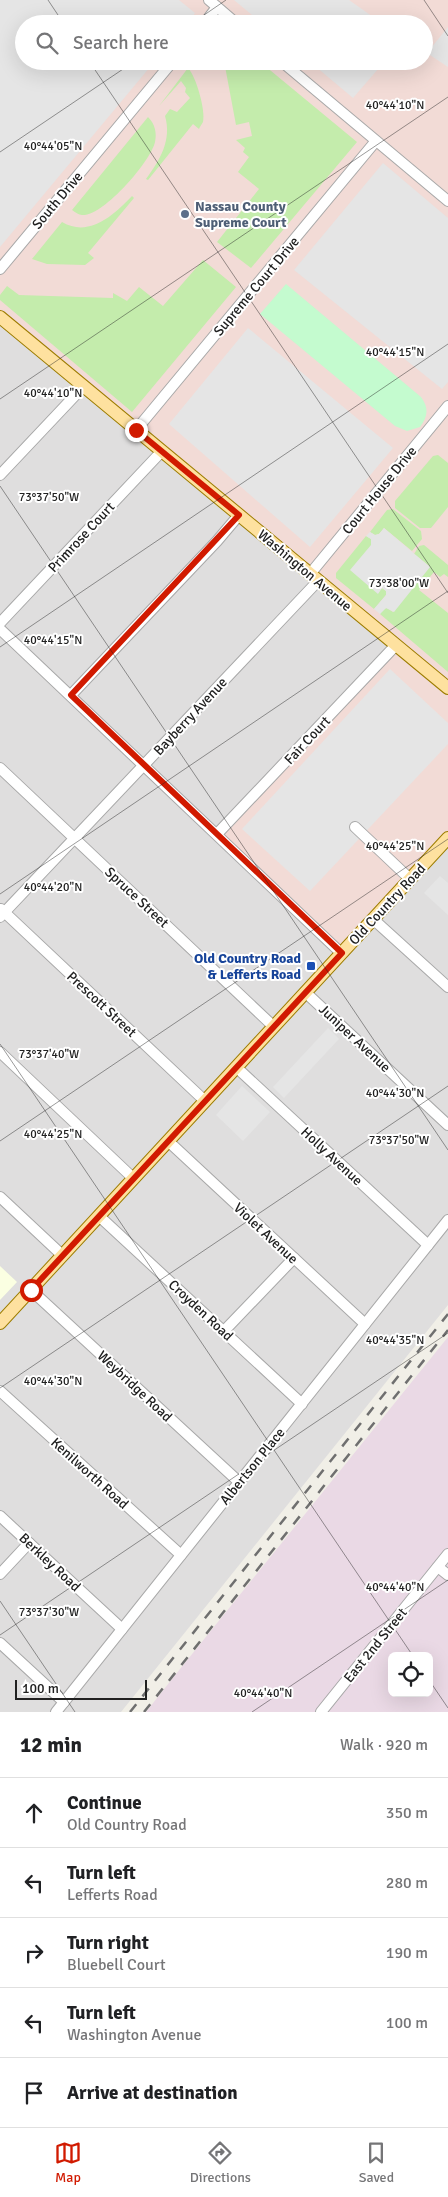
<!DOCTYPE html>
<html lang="en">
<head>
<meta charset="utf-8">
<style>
	body { margin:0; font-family:Signika,sans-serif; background:#f2f2f2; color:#202124 }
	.controls { position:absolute; right:15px; bottom:15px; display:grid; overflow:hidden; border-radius:8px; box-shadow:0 5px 20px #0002 }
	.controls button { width:45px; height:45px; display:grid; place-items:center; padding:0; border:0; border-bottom:1px solid #e0e0e0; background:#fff; color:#202124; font:25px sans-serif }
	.scale { position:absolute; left:15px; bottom:12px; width:132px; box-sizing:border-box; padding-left:5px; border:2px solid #212121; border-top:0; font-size:14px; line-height:18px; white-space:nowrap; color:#212121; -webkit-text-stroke:4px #fff; paint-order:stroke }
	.stop { position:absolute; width:15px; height:15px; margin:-11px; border:4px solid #d11a00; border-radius:50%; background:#fff }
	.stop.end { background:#d11a00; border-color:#fff; box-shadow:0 1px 5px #0008 }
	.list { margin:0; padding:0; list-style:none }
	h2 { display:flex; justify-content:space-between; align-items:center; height:65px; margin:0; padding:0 20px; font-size:21px }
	h2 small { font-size:16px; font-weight:400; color:#757577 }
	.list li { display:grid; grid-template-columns:32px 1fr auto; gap:15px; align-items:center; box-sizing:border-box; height:70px; padding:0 20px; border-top:1px solid #e0e0e0 }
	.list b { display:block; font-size:19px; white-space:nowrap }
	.list p { margin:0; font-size:16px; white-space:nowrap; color:#757577 }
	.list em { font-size:16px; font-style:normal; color:#757577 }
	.icon { flex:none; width:28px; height:28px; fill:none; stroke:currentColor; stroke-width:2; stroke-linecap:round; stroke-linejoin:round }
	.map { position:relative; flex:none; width:448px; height:1712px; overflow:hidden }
	.search { position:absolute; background:#fff; box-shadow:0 5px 20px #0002; left:15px; right:15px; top:15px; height:55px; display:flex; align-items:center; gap:12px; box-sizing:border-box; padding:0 18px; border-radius:28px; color:#757577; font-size:19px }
	.sheet { height:415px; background:#fff }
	nav { display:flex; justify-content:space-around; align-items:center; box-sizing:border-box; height:70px; border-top:1px solid #e0e0e0; background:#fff; font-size:14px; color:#757577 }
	nav a { display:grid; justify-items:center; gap:2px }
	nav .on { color:#d11a00 }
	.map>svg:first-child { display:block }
</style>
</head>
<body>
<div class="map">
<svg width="448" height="1712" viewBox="0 0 448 1712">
	<rect width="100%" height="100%" fill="#f1efe7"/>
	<path fill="#dfdede" d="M0,317L396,645L448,838V1305L121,1712H0Z"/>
	<path fill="#f2dbd6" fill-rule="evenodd" d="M0,0H448V836L341,953L217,834L396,645L0,317ZM24,24H424V61H24Z"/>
	<path fill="#ead9e5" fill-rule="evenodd" d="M448,1337V1712H146L180,1669ZM392,1656H429V1693H392Z"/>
	<path fill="#fbffe2" d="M0,1266L17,1282L0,1300Z"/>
	<g fill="#c4ecac">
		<path d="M224,61H259L357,142L251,268L217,242L259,189L238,172L249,157L243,152L245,148L236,140L252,136L249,122L236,125Z"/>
		<path d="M188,68C196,76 206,111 203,122C202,124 200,126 199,129L193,124L148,180L146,179C160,160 172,140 165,116L170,109L177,112L190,98L185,92L186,88L181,81L159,106Z"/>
		<path d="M148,117C155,124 157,133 155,142C151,161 103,217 82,215C79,215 75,212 72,210Z"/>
		<path d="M132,196L134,198L88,253L94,258L85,265L47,264L32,259L62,222C89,238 114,215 132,196Z"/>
		<path d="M203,260L236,287L132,412L0,300V295L7,286L19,295L113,298V293L127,301L139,287L163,306Z"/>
		<path d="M438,455L448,463V507L431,528H420L395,508V501L433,456Z"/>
		<path d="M393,509L421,531L422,539L412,551L384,528L379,534L375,535L370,532L387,510Z"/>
		<path d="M366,536L371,539L378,593L382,588L386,591V595L374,609L336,578V573Z"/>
		<path d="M424,545L448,565V577L444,574L440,577L434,572L419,590L448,613V672L380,614L383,609L387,608L393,612L429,566L414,554L419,546Z"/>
	</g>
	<path fill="#c4fbcf" d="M286,284L421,397C429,408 428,416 420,427L407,431L395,426L260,314Z"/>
	<g fill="#e5e5e5">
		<path d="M0,0H179L195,13L187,24H24V61H155L0,247Z"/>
		<path d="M234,0H349L383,24H263Z"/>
		<path d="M448,27V67L427,53Z"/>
		<path d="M309,61H385L353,98Z"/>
		<path d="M383,163L448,218V382L442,389L294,270Z"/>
		<path d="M248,328L393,448L310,547L169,424Z"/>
		<path d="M384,528L430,567L394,612L386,608L380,614L374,609L386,595V591L382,588L378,594L350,570L371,545V539L366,536L370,532L375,535L379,534Z"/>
		<path d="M390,669L448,723V744L310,891L242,829Z"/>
		<path d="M440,876L448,883V915L424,893Z"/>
		<path d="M328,1028L339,1039L284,1098L273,1087Z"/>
		<path d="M242,1086L270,1112L243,1141L216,1115Z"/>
	</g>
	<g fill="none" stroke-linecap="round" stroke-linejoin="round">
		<defs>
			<g id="minor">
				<path d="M209,0L237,24"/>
				<path d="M204,24L217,7"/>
				<path d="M281,61L448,201"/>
				<path d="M0,269L173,61"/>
				<path d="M136,430L375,142"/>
				<path d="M0,475L84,386"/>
				<path d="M310,574L448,406"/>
				<path d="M0,623L162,451"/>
				<path d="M0,629L341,953"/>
				<path d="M71,695L217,541L239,515"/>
				<path d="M0,768L273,1026"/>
				<path d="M355,827L410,879"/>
				<path d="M217,834L396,645"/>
				<path d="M1,909L205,1101"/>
				<path d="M0,917L318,581"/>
				<path d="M373,919L448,987"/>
				<path d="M305,992L448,1125"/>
				<path d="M0,1052L133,1178"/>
				<path d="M236,1067L428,1245"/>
				<path d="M168,1141L365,1324"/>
				<path d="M0,1197L62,1255"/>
				<path d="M99,1216L302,1404"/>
				<path d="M31,1290L239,1482"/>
				<path d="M224,1331L294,1258"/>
				<path d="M0,1391L181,1555"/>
				<path d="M0,1516L122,1629"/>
				<path d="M438,1567L448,1575"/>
				<path d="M0,1574L29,1543"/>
				<path d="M0,1643L64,1702"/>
				<path d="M56,1712L448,1220"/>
				<path d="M321,1712L448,1554"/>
			</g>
			<g id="major">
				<path d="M0,317L448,688"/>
				<path d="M0,1323L448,838"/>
			</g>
		</defs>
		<use href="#minor" stroke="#a8a8a8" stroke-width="12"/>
		<use href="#major" stroke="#9d7d00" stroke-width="14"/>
		<use href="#minor" stroke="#fff" stroke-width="10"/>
		<use href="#major" stroke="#fee19f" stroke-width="12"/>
		<g stroke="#6f6f6f" stroke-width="2.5" stroke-dasharray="10 10" stroke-linecap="butt">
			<path d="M130,1712L448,1314"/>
			<path d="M144,1712L448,1330"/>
		</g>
	</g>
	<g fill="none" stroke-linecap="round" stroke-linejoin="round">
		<path stroke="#d11a00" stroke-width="6" d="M31,1290L342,953L71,695L239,515L136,430"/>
	</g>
	<path fill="none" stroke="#212121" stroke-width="1" stroke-opacity="0.45" d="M48,0L64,24M424,0L448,36M191,24L226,0M89,61L448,593M0,152L135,61M0,399L448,97M0,486L448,1150M0,647L448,344M0,894L448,591M0,1044L413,1656M0,1141L448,839M0,1388L448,1086M0,1601L75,1712M0,1635L448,1333M429,1680L448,1708M252,1712L448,1580"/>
	<circle fill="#5c6f8a" stroke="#fff" stroke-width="2" cx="185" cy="214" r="5"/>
	<rect fill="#1a4fb4" stroke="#fff" stroke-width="2" x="306" y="961" width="10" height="10" rx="2.5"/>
	<g text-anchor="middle" stroke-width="4" stroke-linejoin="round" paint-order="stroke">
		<g font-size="14" fill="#212121" stroke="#fff">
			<text transform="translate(57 200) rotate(-50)" y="5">South Drive</text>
			<text transform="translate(256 286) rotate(-50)" y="5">Supreme Court Drive</text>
			<text transform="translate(379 490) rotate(-51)" y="5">Court House Drive</text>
			<text transform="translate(81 537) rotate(-47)" y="5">Primrose Court</text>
			<text transform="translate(305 570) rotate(40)" y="5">Washington Avenue</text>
			<text transform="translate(190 716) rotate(-47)" y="5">Bayberry Avenue</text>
			<text transform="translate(307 740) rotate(-47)" y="5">Fair Court</text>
			<text transform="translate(137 897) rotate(43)" y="5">Spruce Street</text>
			<text transform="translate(387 904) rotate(-47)" y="5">Old Country Road</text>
			<text transform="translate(102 1004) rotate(43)" y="5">Prescott Street</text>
			<text transform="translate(355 1038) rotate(43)" y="5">Juniper Avenue</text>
			<text transform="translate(332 1156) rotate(43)" y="5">Holly Avenue</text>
			<text transform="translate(266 1233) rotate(43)" y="5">Violet Avenue</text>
			<text transform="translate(201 1310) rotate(43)" y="5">Croyden Road</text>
			<text transform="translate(135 1386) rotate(43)" y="5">Weybridge Road</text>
			<text transform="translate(252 1466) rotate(-51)" y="5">Albertson Place</text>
			<text transform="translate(90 1473) rotate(42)" y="5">Kenilworth Road</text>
			<text transform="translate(50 1562) rotate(43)" y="5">Berkley Road</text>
			<text transform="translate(375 1645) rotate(-51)" y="5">East 2nd Street</text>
		</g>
		<g font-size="14" font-weight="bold" fill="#4e5e75" stroke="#fff" text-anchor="start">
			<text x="195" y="211">Nassau County<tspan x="195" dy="16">Supreme Court</tspan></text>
		</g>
		<g font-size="14" font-weight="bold" fill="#164399" stroke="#fff" text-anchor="end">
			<text x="301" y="963">Old Country Road<tspan x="301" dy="16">&amp; Lefferts Road</tspan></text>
		</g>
	</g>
	<g font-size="12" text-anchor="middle" fill="#212121" stroke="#fff" stroke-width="4" stroke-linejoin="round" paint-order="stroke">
		<text x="395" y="109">40°44'10"N</text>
		<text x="53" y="150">40°44'05"N</text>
		<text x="395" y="356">40°44'15"N</text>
		<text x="53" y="397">40°44'10"N</text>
		<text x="49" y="501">73°37'50"W</text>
		<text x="399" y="587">73°38'00"W</text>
		<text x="53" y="644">40°44'15"N</text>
		<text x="395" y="850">40°44'25"N</text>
		<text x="53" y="891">40°44'20"N</text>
		<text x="49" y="1058">73°37'40"W</text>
		<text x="395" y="1097">40°44'30"N</text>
		<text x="53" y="1138">40°44'25"N</text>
		<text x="399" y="1144">73°37'50"W</text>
		<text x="395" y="1344">40°44'35"N</text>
		<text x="53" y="1385">40°44'30"N</text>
		<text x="395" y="1591">40°44'40"N</text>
		<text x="49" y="1616">73°37'30"W</text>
		<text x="263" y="1697">40°44'40"N</text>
	</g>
</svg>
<div class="controls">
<button><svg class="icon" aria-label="locate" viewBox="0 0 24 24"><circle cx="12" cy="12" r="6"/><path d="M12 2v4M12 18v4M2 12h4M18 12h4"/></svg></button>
</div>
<div class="scale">100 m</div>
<div class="stop" style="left:31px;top:1290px"></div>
<div class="stop end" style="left:136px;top:430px"></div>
<div class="search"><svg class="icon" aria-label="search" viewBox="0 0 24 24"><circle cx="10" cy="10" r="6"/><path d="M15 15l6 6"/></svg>Search here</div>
</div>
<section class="sheet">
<h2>12 min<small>Walk · 920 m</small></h2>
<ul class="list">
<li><svg class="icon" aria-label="ahead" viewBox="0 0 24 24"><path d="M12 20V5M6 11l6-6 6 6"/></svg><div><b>Continue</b><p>Old Country Road</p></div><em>350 m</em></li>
<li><svg class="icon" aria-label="left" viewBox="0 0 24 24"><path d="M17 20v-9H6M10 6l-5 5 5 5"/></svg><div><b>Turn left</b><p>Lefferts Road</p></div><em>280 m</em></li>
<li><svg class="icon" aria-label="right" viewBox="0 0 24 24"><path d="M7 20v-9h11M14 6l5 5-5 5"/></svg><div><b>Turn right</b><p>Bluebell Court</p></div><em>190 m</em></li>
<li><svg class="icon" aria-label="left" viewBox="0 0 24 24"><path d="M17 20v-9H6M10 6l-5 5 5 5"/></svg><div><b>Turn left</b><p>Washington Avenue</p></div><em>100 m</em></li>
<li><svg class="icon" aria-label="arrive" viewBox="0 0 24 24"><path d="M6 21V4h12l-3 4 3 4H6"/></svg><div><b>Arrive at destination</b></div></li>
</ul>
</section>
<nav>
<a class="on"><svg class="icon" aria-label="map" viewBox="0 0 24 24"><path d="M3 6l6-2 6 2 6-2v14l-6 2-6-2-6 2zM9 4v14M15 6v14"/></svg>Map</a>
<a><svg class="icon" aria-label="directions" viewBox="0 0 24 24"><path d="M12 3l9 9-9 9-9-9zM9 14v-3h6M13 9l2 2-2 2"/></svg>Directions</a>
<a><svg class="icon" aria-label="saved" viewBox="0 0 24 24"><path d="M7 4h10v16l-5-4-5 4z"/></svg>Saved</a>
</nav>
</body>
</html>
